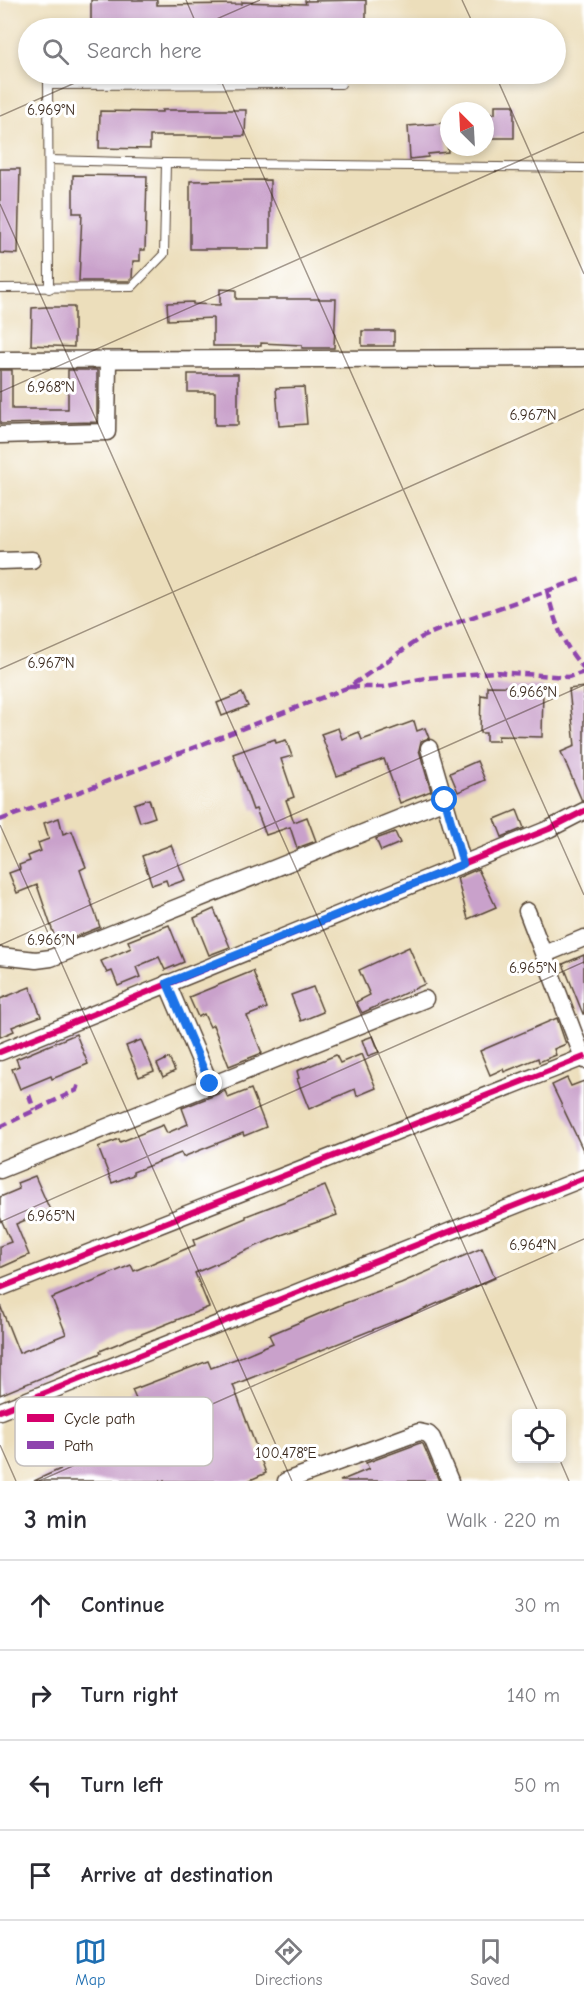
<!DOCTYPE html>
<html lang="en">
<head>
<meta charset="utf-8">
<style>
	body { margin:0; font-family:"Comic Neue",sans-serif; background:#f7f7f7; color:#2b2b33 }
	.controls { position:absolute; right:18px; bottom:18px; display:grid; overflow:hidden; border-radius:9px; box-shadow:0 3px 9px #0003 }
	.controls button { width:54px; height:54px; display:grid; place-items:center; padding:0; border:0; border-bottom:2px solid #e1e1e2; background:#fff; color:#2b2b33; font:30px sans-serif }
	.compass { position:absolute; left:440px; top:102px; width:54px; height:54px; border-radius:50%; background:#fff; box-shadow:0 3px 9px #0003; rotate:336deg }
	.stop { position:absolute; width:18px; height:18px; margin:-14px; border:4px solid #1a73e8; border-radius:50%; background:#fff }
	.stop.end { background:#1a73e8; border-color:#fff; box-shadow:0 2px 6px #0008 }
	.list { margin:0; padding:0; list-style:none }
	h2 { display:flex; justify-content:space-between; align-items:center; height:78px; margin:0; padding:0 24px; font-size:26px }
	h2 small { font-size:20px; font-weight:400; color:#7c7c81 }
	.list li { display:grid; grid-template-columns:39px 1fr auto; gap:18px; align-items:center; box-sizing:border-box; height:90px; padding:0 24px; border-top:2px solid #e1e1e2 }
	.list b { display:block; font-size:22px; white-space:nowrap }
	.list em { font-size:20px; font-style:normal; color:#7c7c81 }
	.icon { flex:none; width:33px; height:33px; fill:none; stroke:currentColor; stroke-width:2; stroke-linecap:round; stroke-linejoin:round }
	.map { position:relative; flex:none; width:584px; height:1481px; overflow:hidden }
	.search { position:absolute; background:#fff; box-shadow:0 3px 9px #0003; left:18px; right:18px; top:18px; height:66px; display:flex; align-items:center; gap:15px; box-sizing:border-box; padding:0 21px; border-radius:33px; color:#7c7c81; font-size:22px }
	.sheet { height:438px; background:#fff }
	nav { display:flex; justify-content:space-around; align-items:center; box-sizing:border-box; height:84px; border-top:2px solid #e1e1e2; background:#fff; font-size:16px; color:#7c7c81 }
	nav a { display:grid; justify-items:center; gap:3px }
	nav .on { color:#1f6fb2 }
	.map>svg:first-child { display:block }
</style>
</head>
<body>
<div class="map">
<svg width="584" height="1481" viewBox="0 0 584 1481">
	<rect width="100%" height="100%" fill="#fff"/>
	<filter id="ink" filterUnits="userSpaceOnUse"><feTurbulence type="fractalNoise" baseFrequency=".0167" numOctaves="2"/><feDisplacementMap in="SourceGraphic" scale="12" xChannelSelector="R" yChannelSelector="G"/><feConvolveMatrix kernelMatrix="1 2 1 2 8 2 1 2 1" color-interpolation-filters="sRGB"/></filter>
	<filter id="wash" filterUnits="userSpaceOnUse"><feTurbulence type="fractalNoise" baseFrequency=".008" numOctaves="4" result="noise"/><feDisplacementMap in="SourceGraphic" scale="24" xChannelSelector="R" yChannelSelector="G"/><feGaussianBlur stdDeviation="1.35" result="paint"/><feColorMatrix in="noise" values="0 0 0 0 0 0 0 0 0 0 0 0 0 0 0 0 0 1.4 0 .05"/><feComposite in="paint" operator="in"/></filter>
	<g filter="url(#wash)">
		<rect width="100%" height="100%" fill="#ecdebb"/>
		<g id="blocks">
			<g fill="#c9a1cb">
				<path d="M91,0H157V5L242,4V2L306,4L305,1L366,0V28H91Z"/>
				<path d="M495,105H514V138H486V114H495Z"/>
				<path d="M162,110H246L245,136H150V149L99,148L100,111L162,112Z"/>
				<path d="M445,123L448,152L428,154V157L410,159L408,126Z"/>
				<path d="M0,169H20L18,254L0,253Z"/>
				<path d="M73,175L147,176L145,250H140V261H133L132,278L129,281H79L82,213H73Z"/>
				<path d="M270,180V249H190V181Z"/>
				<path d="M220,289L236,290V299H336L334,348H302V345L261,343V346H213V318L168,320L167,303L193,302V304L220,305Z"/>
				<path d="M46,307H74V347L31,345L32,308Z"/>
				<rect x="362" y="331" width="32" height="15"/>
				<path d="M0,370H12V409H68V370H97V422L0,424Z"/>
				<path d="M188,374H238V425H215V392H188Z"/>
				<path d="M304,387L307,424L279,426L276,388Z"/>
				<path d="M487,686L543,687L542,737L498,736V741H486V733H480L481,695L487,696Z"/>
				<path d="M584,687V801H582L561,752L575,746L569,689Z"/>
				<path d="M242,693L248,706L222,716L217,703Z"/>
				<path d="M414,721L417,731L425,728L429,738L421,741L419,750L431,791L400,803L384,759L337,776L321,734L338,728L342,739L359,732L362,740Z"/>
				<path d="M275,739L276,743L286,740L292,756L281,759L294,797L286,800L294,822L307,817L316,841L297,848L290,827L266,835L256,809L253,810L233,754Z"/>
				<path d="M477,761L485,780L458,792L450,773Z"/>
				<path d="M149,799L155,817L140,822L134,804Z"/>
				<path d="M517,810L524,828L502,837L495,819Z"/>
				<path d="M59,818L63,834L72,831L86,867L80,870L100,927L57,944L37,885L17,893L9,873L20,869L19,865L30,861L28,856L41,851L38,843L49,839L44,823Z"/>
				<path d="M395,832L400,843L381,851L376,839Z"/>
				<path d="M171,845L185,880L168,886L166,880L152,885L142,856Z"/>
				<path d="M478,869L496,907L468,919L457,878Z"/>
				<path d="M214,909L230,947L209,955L194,918Z"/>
				<path d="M169,925L184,962L165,970L159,957L136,967L140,977L118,986L112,971L107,973L101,961L131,948L128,941Z"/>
				<path d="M409,947L425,984L362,1013L356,1002L370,995L359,970Z"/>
				<path d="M584,955V1014H583L563,964Z"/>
				<path d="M253,971L267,1008L247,1016L262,1053L229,1066L213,1025L210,1027L204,1014L198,1017L189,997Z"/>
				<path d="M30,987L41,1016L12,1027L14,1031L0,1037V999Z"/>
				<path d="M313,987L323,1012L301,1021L291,995Z"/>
				<path d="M557,1018L566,1044L554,1049L556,1055L539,1062L538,1058L504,1072L503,1069L490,1075L480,1051Z"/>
				<path d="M76,1034L88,1064L52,1079L51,1076L20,1089L12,1069L19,1066L16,1059Z"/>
				<path d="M373,1036L379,1052L368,1056L362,1040Z"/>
				<path d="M141,1040L154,1071L139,1077L126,1046Z"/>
				<path d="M362,1054L376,1088L357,1096L355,1089L309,1109L297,1079L299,1078L297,1071L336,1055L340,1063Z"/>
				<path d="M169,1058L175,1071L163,1077L157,1064Z"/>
				<path d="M567,1078L571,1086L584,1081V1152L552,1085Z"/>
				<path d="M251,1089L266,1127L244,1136L243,1133L183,1157L181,1153L133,1172V1175L112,1183L98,1147L119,1139L120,1142L163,1125L167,1133L188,1124L182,1108L225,1091L228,1098Z"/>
				<path d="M35,1176L50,1210L16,1224L29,1255L0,1268V1246L11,1242L0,1217V1197L19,1189L17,1183Z"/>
				<path d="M325,1186L337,1215L284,1234L195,1273L209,1307L129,1339L100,1351L101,1353L0,1395V1305L19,1353L66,1334L52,1298L131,1265L134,1271L195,1245L193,1240L246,1218V1216Z"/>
				<path d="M482,1248L495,1278L420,1311L233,1385L266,1473L248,1481H34L149,1429L132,1390L208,1361L211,1368L238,1358L273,1343L269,1335L345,1303L401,1283Z"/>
				<path d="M420,1443L423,1444L439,1481H340L369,1469L366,1463Z"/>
			</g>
		</g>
	</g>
	<g filter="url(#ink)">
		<use href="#blocks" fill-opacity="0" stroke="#564536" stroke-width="1.5"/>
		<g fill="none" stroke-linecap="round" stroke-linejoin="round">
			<defs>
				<g id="lane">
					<path d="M48,74L49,289"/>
					<path d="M48,85L341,84"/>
					<path d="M49,160L166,163L584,168"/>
					<path d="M0,288L132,287L164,254L166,163"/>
				</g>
				<g id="street">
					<path d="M0,360L584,358"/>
					<path d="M0,435L107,432L108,360"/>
					<path d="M0,561L32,560"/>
					<path d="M429,748L463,864"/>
					<path d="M527,911L584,1060"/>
					<path d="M545,954L584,938"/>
					<path d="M0,956L36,960L51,958L445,800"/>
					<path d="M167,983L210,1084"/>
					<path d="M0,1052L549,829L584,811"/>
					<path d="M0,1170L425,999"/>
					<path d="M0,1288L584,1057"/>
					<path d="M0,1411L584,1178"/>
					<path d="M286,1481L419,1432L428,1434L432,1438L450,1481"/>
				</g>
			</defs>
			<use href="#lane" stroke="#564536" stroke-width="10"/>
			<use href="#street" stroke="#564536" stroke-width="19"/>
			<use href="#lane" stroke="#fff" stroke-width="8"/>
			<use href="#street" stroke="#fff" stroke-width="16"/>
			<g stroke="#8e44ad" stroke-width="4.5" stroke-dasharray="9 4.5" stroke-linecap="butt">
				<path d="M547,590C554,620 563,647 584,668"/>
				<path d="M349,687H383L425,678L495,672L568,677L584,672"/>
				<path d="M0,820L90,788L349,687L422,637L450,625L584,578"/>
				<path d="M29,1095L34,1110"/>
				<path d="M0,1127L77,1090L79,1084"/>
			</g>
			<defs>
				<g id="cycleway">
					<path d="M0,1052L549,829L584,811"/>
					<path d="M0,1288L584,1057"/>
					<path d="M0,1411L584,1178"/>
				</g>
			</defs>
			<use href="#cycleway" stroke="#fff" stroke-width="10"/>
			<use href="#cycleway" stroke="#d6006c" stroke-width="6"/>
		</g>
	</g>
	<g fill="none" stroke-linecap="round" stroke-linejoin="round" filter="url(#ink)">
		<path stroke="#1a73e8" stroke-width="8" d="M210,1084L167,983L463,864L445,800"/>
	</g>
	<path fill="none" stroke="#3b2a1e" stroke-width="1.5" stroke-opacity="0.45" d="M186,0L198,28M462,0L475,28M196,28L260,0M218,74L584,895M495,74L584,274M0,116L95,74M0,204L539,1414M0,392L584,132M0,669L584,409M0,825L292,1481M0,945L584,685M0,1222L584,962M0,1445L16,1481M559,1458L569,1481M39,1481L584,1239"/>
	<rect x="15" y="1397" width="198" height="69" rx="9" fill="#fff" stroke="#c4bfbc" stroke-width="1.5"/>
	<rect x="27" y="1414" width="27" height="8" fill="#d6006c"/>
	<rect x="27" y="1441" width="27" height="8" fill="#8e44ad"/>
	<g font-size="16" fill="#3b2a1e">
		<text x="64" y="1424">Cycle path</text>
		<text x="64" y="1451">Path</text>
	</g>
	<g font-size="15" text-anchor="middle" fill="#3b2a1e" stroke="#fff" stroke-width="6" stroke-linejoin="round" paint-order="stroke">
		<text x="51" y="115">6.969°N</text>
		<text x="51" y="392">6.968°N</text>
		<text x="533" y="420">6.967°N</text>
		<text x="51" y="668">6.967°N</text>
		<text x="533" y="697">6.966°N</text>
		<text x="51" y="945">6.966°N</text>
		<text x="533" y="973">6.965°N</text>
		<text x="51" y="1221">6.965°N</text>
		<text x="533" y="1250">6.964°N</text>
		<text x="286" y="1458">100.478°E</text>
	</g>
</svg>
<div class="controls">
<button><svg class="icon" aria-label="locate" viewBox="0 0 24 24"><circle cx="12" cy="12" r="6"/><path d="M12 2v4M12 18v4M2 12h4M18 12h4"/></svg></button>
</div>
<svg class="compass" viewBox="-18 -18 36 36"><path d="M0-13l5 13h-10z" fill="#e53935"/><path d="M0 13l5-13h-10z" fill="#7c7c81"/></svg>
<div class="stop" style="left:445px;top:800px"></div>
<div class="stop end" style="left:210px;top:1084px"></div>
<div class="search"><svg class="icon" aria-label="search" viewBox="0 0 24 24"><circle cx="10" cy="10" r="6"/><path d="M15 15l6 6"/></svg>Search here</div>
</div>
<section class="sheet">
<h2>3 min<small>Walk · 220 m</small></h2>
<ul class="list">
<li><svg class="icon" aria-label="ahead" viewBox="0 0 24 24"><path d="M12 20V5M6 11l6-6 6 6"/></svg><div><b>Continue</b></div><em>30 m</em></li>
<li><svg class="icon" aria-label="right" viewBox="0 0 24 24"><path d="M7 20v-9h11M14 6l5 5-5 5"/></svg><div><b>Turn right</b></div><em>140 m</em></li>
<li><svg class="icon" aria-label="left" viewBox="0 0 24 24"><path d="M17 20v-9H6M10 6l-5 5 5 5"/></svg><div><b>Turn left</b></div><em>50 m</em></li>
<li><svg class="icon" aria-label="arrive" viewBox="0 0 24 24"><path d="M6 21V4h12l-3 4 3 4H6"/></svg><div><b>Arrive at destination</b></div></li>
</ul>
</section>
<nav>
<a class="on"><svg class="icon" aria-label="map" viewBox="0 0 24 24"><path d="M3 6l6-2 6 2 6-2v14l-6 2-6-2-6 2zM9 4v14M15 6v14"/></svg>Map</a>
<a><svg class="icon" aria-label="directions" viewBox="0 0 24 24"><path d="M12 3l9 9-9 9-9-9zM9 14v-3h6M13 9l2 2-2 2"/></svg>Directions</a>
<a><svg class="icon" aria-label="saved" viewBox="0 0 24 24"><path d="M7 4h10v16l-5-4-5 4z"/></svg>Saved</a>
</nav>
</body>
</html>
